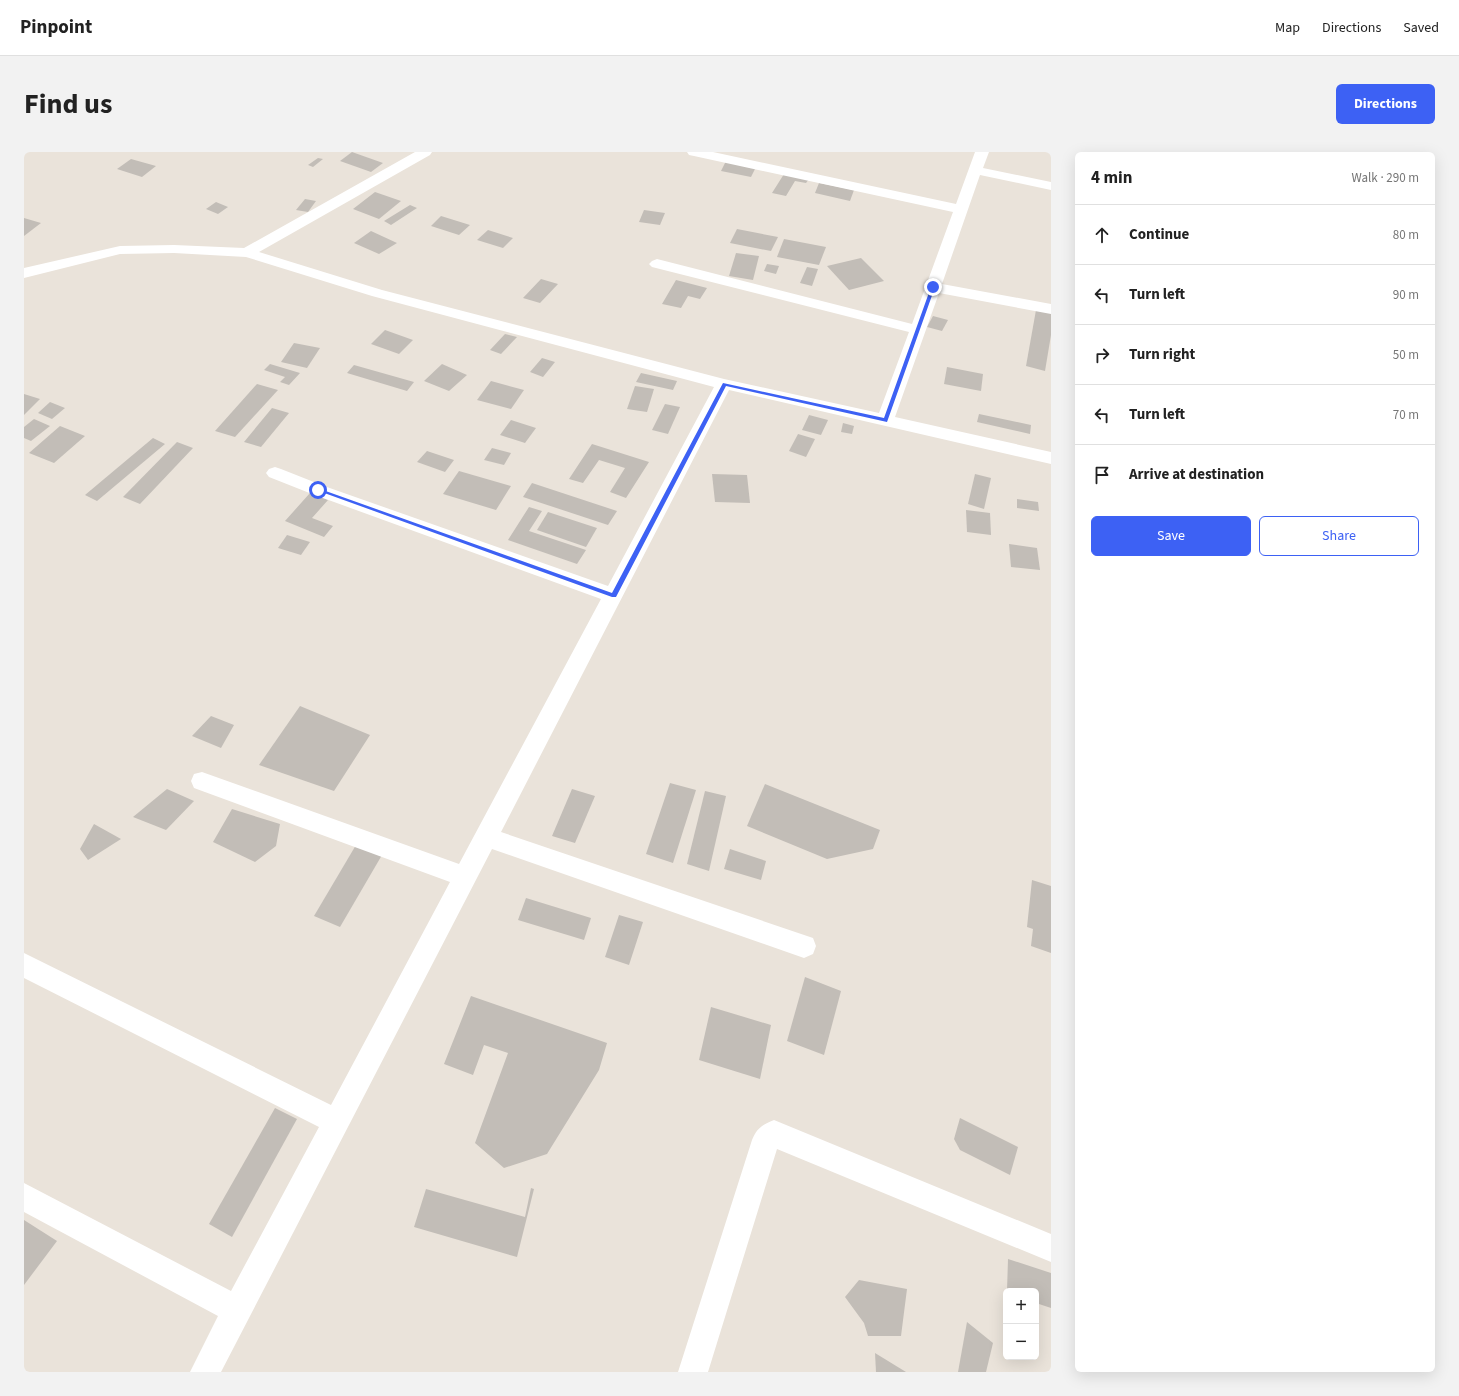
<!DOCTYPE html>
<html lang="en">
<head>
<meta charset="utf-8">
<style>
	body { margin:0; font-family:"Source Sans 3",sans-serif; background:#f2f2f2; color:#222 }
	.controls { position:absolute; right:12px; bottom:12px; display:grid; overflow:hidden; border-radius:6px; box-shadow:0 4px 16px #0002 }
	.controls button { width:36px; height:36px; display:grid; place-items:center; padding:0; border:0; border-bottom:1px solid #e0e0e0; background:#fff; color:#222; font:20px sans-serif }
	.stop { position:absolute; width:12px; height:12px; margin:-9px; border:3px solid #3d61f4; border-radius:50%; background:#fff }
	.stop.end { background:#3d61f4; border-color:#fff; box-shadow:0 1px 4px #0008 }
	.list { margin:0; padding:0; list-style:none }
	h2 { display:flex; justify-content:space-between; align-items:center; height:52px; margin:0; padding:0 16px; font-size:17px }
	h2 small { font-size:13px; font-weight:400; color:#767676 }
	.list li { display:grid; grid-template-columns:26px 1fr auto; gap:12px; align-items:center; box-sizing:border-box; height:60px; padding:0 16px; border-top:1px solid #e0e0e0 }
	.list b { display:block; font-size:15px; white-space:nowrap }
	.list em { font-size:13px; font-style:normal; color:#767676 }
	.actions { display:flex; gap:8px; padding:12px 16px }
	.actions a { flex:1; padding:9px 0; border:1px solid #3d61f4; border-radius:6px; text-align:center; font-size:14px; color:#3d61f4 }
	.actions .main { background:#3d61f4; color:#fff }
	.icon { flex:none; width:22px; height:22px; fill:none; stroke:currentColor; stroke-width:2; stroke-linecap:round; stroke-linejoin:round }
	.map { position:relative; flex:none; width:1027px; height:1220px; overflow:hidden; border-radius:6px }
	header { display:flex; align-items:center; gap:24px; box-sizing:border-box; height:56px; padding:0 20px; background:#fff; border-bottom:1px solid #e0e0e0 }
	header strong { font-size:19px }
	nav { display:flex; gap:22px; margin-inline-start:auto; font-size:14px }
	.intro { display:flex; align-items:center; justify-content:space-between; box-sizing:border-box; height:96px; padding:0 24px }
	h1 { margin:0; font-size:28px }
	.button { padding:10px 18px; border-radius:6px; background:#3d61f4; color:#fff; font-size:14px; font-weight:700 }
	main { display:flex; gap:24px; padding:0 24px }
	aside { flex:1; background:#fff; border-radius:6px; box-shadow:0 4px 16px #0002 }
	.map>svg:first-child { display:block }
</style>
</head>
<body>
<header>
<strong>Pinpoint</strong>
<nav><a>Map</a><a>Directions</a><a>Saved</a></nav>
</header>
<div class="intro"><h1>Find us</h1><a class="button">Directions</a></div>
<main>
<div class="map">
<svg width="1027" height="1220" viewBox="0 0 1027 1220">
	<rect width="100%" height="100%" fill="#eae3da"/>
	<g fill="#c2bdb7">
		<path d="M328,0L359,11L347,20L316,9Z"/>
		<path d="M294,6L299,7L289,15L284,13Z"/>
		<path d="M107,7L132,14L118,25L93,17Z"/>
		<path d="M702,9L732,15L727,25L697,19Z"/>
		<path d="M760,22L785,27L782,31L771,29L762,44L748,41Z"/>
		<path d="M795,31L830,38L826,49L791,41Z"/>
		<path d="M351,40L377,49L355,67L329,57Z"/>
		<path d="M281,47L292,49L284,60L272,58Z"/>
		<path d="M192,50L204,55L194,62L182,57Z"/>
		<path d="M386,53L393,56L367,73L360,69Z"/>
		<path d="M620,58L641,61L636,73L615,70Z"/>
		<path d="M417,64L446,73L435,83L407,74Z"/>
		<path d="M0,66L17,71L0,84Z"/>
		<path d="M713,77L754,85L747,99L706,91Z"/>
		<path d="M464,78L489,86L479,96L453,88Z"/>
		<path d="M347,79L373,91L355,102L330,91Z"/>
		<path d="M760,87L802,95L795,113L753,105Z"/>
		<path d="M712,101L735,104L729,128L705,124Z"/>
		<path d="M837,106L860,129L825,138L803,114Z"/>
		<path d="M743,112L755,114L752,122L740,119Z"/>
		<path d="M783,115L794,117L788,134L776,131Z"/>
		<path d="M517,127L534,132L516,151L499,146Z"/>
		<path d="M652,128L683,136L676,147L664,144L657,156L638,152Z"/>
		<path d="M1012,158L1027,161V183L1021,219L1002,214Z"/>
		<path d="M909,164L924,168L918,179L903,175Z"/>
		<path d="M361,178L389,188L375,202L347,192Z"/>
		<path d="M481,182L493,185L477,202L466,198Z"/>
		<path d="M270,191L296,196L283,216L257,210Z"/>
		<path d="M518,206L531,210L519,225L506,220Z"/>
		<path d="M246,212L276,221L265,233L256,230L261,225L240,218Z"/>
		<path d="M418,212L443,223L425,239L400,229Z"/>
		<path d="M330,213L390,230L383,239L323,221Z"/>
		<path d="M923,215L959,222L957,239L920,232Z"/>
		<path d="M617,221L653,229L649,238L612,230Z"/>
		<path d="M467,229L500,238L487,257L453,248Z"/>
		<path d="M233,232L254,238L211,285L191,279Z"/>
		<path d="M611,234L630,237L623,260L603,257Z"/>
		<path d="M0,242L16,247L0,263Z"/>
		<path d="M26,250L41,256L28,267L14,261Z"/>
		<path d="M641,252L656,255L644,282L628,278Z"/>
		<path d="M248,256L265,261L237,295L220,290Z"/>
		<path d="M955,262L1007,273L1006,282L953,270Z"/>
		<path d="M785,263L804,268L797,283L778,278Z"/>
		<path d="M10,267L26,274L7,289L0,286V275Z"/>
		<path d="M487,268L512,276L501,291L476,283Z"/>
		<path d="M819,271L830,274L828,282L817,280Z"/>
		<path d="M36,274L61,284L30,311L5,301Z"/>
		<path d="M774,282L791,287L782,305L765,299Z"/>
		<path d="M129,286L141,292L73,349L61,343Z"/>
		<path d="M153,290L169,296L116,352L99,345Z"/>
		<path d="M568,292L625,310L602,346L586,340L601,316L575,308L559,331L545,327Z"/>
		<path d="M468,296L487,301L480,313L460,308Z"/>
		<path d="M403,299L430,308L421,320L393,310Z"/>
		<path d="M435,319L487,334L472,358L419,342Z"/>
		<path d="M688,322L723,323L726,351L691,350Z"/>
		<path d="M951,322L967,326L960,357L944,352Z"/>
		<path d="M508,331L593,359L584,373L499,345Z"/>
		<path d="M286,341L304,348L288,366L309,374L300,385L261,369Z"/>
		<path d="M993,347L1014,350L1015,359L993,356Z"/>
		<path d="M505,355L518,359L505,379L562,398L553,412L484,388Z"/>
		<path d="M942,358L966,361L967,383L943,380Z"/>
		<path d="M524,360L573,376L562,395L513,378Z"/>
		<path d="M263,383L286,390L277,403L254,396Z"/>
		<path d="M985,392L1013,396L1016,418L987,415Z"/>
		<path d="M276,554L346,583L310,639L235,613Z"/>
		<path d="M187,564L210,573L197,596L168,584Z"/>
		<path d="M646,631L672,638L649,711L622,702Z"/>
		<path d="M741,632L856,678L849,697L803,707L723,674Z"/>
		<path d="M143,637L170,649L142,678L109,665Z"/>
		<path d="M548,637L571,644L551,691L528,684Z"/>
		<path d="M681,639L702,644L685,719L663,712Z"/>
		<path d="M208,657L256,672L252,694L231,710L189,690Z"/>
		<path d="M70,672L97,687L64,708L56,697Z"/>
		<path d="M332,693L358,703L316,775L290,764Z"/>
		<path d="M706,697L742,709L737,728L700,717Z"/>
		<path d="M1008,728L1027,734V801L1007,794L1009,777L1003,775Z"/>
		<path d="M502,746L567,766L560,788L494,768Z"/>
		<path d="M595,763L619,770L605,813L581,805Z"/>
		<path d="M781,825L817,839L800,903L763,889Z"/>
		<path d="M447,844L583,891L575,918L523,1002L480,1016L451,991L484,901L460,893L449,923L420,912Z"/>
		<path d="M687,855L747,873L736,927L675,908Z"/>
		<path d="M251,956L273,967L208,1085L185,1072Z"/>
		<path d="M936,966L994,995L986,1023L936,998L930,987Z"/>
		<path d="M507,1036L510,1037L493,1105L390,1075L402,1037L501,1065Z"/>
		<path d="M0,1068L33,1089L0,1133Z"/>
		<path d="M984,1107L1027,1121V1156L1012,1151V1139H983Z"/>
		<path d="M835,1128L883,1137L877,1184H844L840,1171L821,1145Z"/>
		<path d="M943,1170L969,1191L962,1220H934Z"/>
		<path d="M851,1201L882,1220H852Z"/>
	</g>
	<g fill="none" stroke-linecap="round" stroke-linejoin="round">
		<g fill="#fff" fill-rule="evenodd">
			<path d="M391,0H408L406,3L235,100L358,138L700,227L855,261L885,180L628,115L625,112L628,109L633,107L888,172L929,60L670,4L665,3L663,0H689L932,52L951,0H965L959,16L1027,30V38L956,23L918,132L1027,152V162L915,141L871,265L1027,300V312L705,238L477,680L789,786L792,794L789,802L780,806L468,697L197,1220H166L194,1164L0,1060V1031L207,1139L295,975L0,826V801L307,953L426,730L170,636L167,629L170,622L178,620L435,712L577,447L288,342L245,325L242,321L245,317L251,315L257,317L300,334L584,434L690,235L348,144L222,105L150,101L96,102L0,126V116L96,94L150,93L220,96Z"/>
			<path d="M750,968L1027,1082V1110L753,997L684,1220H654L728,988C733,976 738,973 750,968Z"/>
		</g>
	</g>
	<path fill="#3d61f4" d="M909,133L911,135L863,270L702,234L592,445H588L292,338L296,337L588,441L699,231L860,266L907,135Z"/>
</svg>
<div class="controls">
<button>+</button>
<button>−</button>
</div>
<div class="stop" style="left:294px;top:338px"></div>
<div class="stop end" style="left:909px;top:135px"></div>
</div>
<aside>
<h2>4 min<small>Walk · 290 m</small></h2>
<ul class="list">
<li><svg class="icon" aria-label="ahead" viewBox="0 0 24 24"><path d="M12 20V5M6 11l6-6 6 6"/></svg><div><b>Continue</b></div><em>80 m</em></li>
<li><svg class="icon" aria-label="left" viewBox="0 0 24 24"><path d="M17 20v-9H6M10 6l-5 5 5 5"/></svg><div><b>Turn left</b></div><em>90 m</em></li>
<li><svg class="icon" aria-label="right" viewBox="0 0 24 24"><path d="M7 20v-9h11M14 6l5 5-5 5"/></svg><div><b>Turn right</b></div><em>50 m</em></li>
<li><svg class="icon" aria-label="left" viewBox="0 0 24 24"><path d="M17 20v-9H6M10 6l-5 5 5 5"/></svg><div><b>Turn left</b></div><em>70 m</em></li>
<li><svg class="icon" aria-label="arrive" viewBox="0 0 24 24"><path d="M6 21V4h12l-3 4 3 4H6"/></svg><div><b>Arrive at destination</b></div></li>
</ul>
<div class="actions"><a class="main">Save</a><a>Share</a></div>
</aside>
</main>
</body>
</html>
